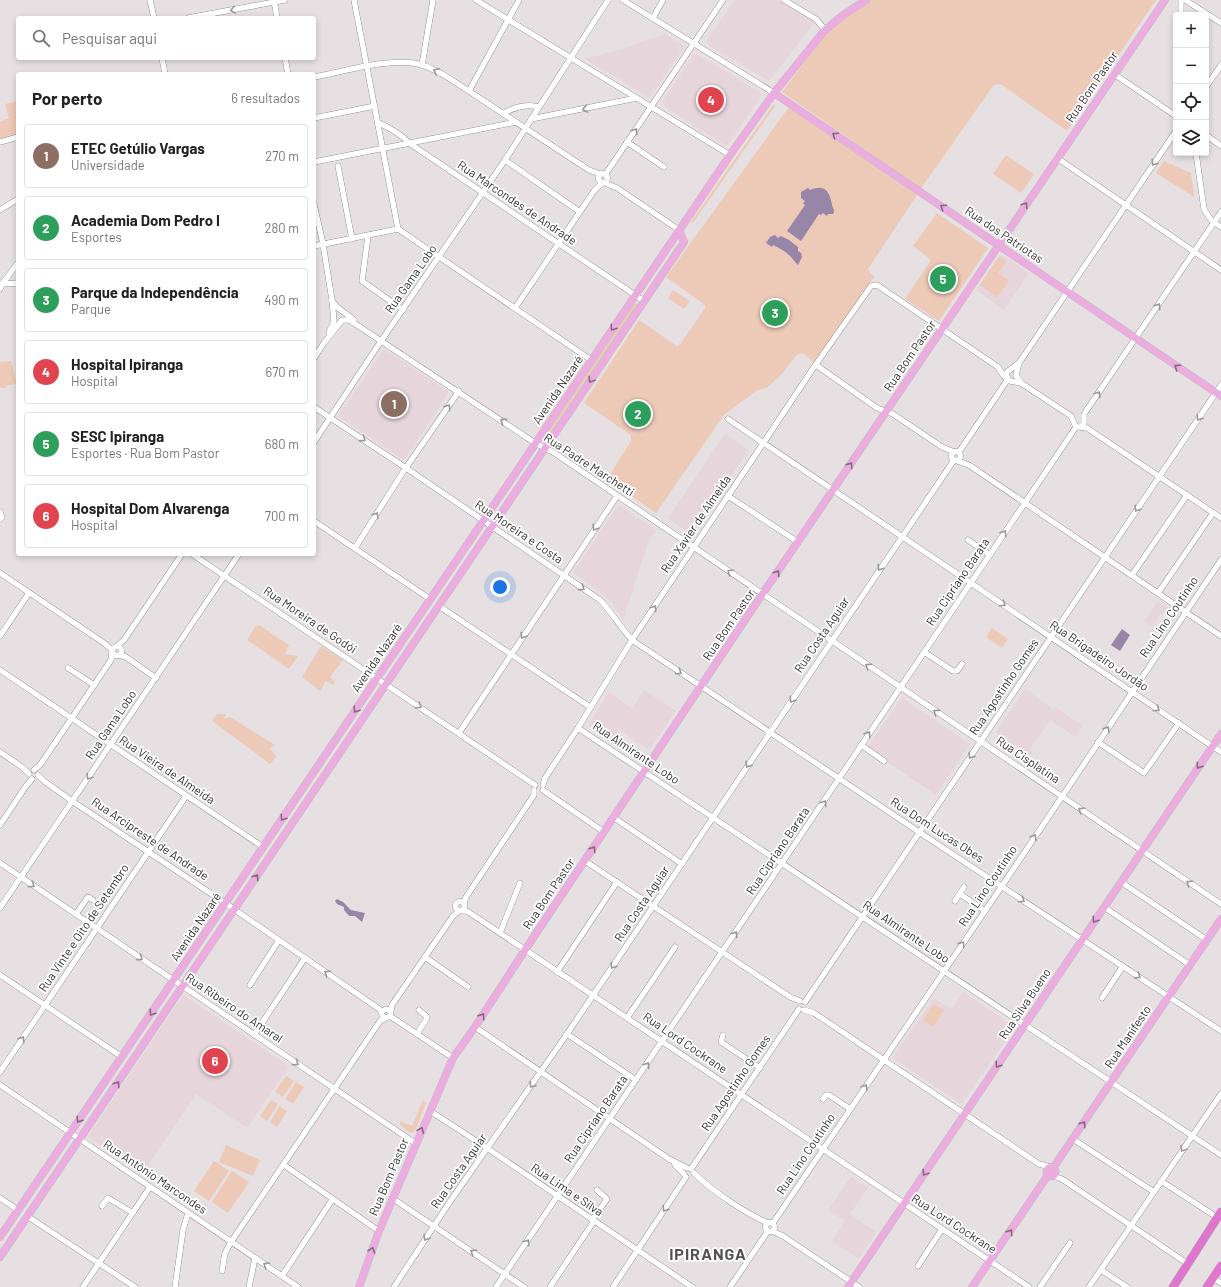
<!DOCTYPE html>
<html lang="pt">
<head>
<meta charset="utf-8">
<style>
	body { margin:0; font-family:Barlow,sans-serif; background:#f2f2f2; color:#222 }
	.controls { position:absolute; right:12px; top:12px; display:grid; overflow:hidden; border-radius:4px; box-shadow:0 2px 6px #0003 }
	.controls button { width:36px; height:36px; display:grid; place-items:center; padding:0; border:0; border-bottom:1px solid #e0e0e0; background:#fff; color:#222; font:20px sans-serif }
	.you { position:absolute; left:500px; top:587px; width:14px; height:14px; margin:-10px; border:3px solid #fff; border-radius:50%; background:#1a73e8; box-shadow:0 0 0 6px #1a73e833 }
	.badge { display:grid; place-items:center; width:26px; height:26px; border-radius:50%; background:#5e7221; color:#fff; font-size:13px; font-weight:700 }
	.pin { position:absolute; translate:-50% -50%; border:2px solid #fff; box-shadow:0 1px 4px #0006 }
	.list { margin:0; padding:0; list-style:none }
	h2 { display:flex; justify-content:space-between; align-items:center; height:52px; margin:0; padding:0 16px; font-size:17px }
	h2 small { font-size:13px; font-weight:400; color:#767676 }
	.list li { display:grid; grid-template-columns:26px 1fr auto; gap:12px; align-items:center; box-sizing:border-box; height:64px; margin:0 8px 8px; padding:0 8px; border:1px solid #e0e0e0; border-radius:4px }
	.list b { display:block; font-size:15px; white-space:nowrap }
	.list p { margin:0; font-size:13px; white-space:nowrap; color:#767676 }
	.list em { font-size:13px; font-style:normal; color:#767676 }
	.icon { flex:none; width:22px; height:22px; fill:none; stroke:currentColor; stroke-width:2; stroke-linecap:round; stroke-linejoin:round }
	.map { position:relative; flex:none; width:1221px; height:1287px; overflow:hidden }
	.search { position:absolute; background:#fff; box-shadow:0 2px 6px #0003; left:16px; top:16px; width:300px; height:44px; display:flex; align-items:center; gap:10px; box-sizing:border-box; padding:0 14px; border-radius:4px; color:#767676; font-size:15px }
	.panel { position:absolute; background:#fff; box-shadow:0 2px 6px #0003; left:16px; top:72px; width:300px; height:484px; border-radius:4px }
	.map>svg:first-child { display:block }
</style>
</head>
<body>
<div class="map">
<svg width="1221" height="1287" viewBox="0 0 1221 1287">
	<rect width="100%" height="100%" fill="#e7e0e2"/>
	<g fill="#e6d5da">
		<path d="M735,0H777L815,22L769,81L709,46L708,44L707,40Z"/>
		<path d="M665,34L683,45L684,47L650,98L585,59L622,49Z"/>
		<path d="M694,54H697L760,92L761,96L760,98L728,145L726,146L664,106L662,102Z"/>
		<path d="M1000,254L1029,273L1004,310L976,290Z"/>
		<path d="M384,349L449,392L404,460L338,416Z"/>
		<path d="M725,434L749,450L691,534L668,518Z"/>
		<path d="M620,506L656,530L649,540L623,620L608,598L573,572L617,507Z"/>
		<path d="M1158,601L1174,612V615L1172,618L1162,612L1152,627L1144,622Z"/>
		<path d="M1025,689L1053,709L1055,707L1083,726L1075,737L1050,720L1030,749L1033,752L1030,755L996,732Z"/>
		<path d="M644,690L676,711L649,750L619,730L612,739L591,724L590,722L609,692L632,709Z"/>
		<path d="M902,698L970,744L936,795L867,748Z"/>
		<path d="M963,992L1015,1027L963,1102L960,1103L893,1058L934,998L952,1009Z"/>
		<path d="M183,995L289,1066L247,1128L196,1094L143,1173L90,1139L88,1136Z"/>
		<path d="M851,1177L868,1188L850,1214L876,1232L859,1259L832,1241L845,1221L828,1210Z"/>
	</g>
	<g fill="#edc9b7">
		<path d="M871,0H1156L1067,131L1002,85L997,84L993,86L920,190L854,142L782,92L829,30L847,13Z"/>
		<path d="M18,101V135L0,140V122L9,118L5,104Z"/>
		<path d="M773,105L775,106L693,223L691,222Z"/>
		<path d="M789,107L917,195L868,269L869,271L874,277L873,279L814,362L804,354L801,353L797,355L781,375L768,387L756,391L724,415L656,513L607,479L631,441V435L584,403L639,320L677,346H679L705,308V305L666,277Z"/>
		<path d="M1006,155L1034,174L1021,193L993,174Z"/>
		<path d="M1164,161L1191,173L1194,197L1156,173Z"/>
		<path d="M937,213L988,248L939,321L905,299L931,260L913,246Z"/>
		<path d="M999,257L1006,261L998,273L1009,281L997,297L980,285Z"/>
		<path d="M673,290L690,301L684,309L668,298Z"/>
		<path d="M635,303L637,305L557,423L549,437L546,435Z"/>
		<path d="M11,361L17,384L9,385L5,388H0V362Z"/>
		<path d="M259,625L289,645L285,654L298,656L289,669L247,640L255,627Z"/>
		<path d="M992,628L1008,639L1002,648L986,637Z"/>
		<path d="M321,646L343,660L330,677L335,682L333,685L326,681L320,691L302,677Z"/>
		<path d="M217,714H226L223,719L230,717L275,745L270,748L276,757L270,764L212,721Z"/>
		<path d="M934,1004L944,1010L933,1027L923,1020Z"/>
		<path d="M286,1076L294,1081L283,1097L275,1092Z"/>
		<path d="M296,1082L304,1087L293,1104L285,1099Z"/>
		<path d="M271,1100L278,1104L267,1121L260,1116Z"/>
		<path d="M423,1100L426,1103L415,1131L411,1133L400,1125V1121L412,1126Z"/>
		<path d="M280,1106L287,1111L277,1127L270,1122Z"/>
		<path d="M226,1145L260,1160L253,1176L219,1162Z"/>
		<path d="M214,1161L229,1171L209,1201L194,1191Z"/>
		<path d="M232,1171L249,1182L228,1213L212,1202Z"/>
	</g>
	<g fill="#9886a9">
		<path d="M808,188L810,190C825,184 829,191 832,204C832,207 834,208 834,212L833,214H828L827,216L823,213L821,215L819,214L801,241L787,231L805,205L803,203L805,201L801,198V192Z"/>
		<path d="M775,235L778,238L781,236L789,240L798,247V251L801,253L802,257L798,265C794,261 793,259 790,256C785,251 779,248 773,245L772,247L766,243L770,237Z"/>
		<path d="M1122,629L1130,635L1120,651L1111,645Z"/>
		<path d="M337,899L343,902L351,910L365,913L362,922L355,916H349L344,910V907L337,904L335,901Z"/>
	</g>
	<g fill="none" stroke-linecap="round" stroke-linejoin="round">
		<defs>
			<g id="minor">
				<path d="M150,0L154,18"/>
				<path d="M274,0L277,18"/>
				<path d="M354,0L398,229"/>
				<path d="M476,0L730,155"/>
				<path d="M623,0L774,93"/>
				<path d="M784,0L816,19L825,30"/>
				<path d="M1185,0L1221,23"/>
				<path d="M1181,15V0"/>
				<path d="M188,18L285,0"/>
				<path d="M653,18L663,0"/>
				<path d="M162,58L165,74"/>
				<path d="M285,58L288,74"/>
				<path d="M422,65L433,0"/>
				<path d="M1114,74L1176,116"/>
				<path d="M314,77C342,72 392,57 418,64C431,67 441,73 452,80L589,170L600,174"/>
				<path d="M1206,87L1221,65"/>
				<path d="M469,91L519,0"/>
				<path d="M503,114C513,107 527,104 538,107"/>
				<path d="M314,118L375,106"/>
				<path d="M531,119L637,98"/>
				<path d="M379,123C390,128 401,134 409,143L644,301"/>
				<path d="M1206,135L1221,146"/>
				<path d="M0,142L18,137"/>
				<path d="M627,142L664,167"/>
				<path d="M1196,153L1204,209L1211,220L1221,227"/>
				<path d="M1057,158L1221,270"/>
				<path d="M505,160L580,212"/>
				<path d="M314,162L516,122"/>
				<path d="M338,166L352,239"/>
				<circle cx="603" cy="178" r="4.5"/>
				<path d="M605,175L723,0"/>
				<path d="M605,183L617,188L679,230"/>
				<path d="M314,204L323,244L332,300L334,321L329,332"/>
				<path d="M0,210L18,199"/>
				<path d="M398,229L591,360"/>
				<path d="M368,236L362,281L403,310"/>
				<path d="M314,246L398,229"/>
				<path d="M2,284L18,283"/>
				<path d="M0,289L2,284L18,263"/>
				<path d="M332,301L337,307L354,320"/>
				<path d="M515,308L594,191L602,183"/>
				<path d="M325,342L342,320H349L363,329L535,443L553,452L1221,904"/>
				<path d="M314,358L326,340"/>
				<path d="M1019,363L1016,375L1021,383"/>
				<path d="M816,365L877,408L893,414L942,447L954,452"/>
				<path d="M314,407L406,468L600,600C612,612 620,627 632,640L925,836L1221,1031"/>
				<path d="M728,419L1221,752"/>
				<path d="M1079,427L1087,428L1221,518"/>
				<path d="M1081,427L1084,423V414L1221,212"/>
				<path d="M314,442L381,341L505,160L608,0"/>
				<circle cx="956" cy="456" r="4.5"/>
				<path d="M959,452L1008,379L1006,374L1007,372L1019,363L1176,131"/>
				<path d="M957,461L969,465L1221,636"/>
				<path d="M728,496L798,542"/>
				<path d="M0,512L2,517L0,519"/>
				<path d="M314,521L430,599"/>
				<path d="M968,540L990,555"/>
				<path d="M355,548L403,472L459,391"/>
				<path d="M192,554L535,785"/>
				<path d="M0,573L104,643L112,650"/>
				<path d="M1132,575L1187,495"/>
				<path d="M1158,593L1213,513"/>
				<path d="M439,606L590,707"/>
				<path d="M0,636L29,593"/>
				<path d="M117,646L124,640L182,554"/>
				<circle cx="117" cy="651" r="4.5"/>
				<path d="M924,652L953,671H957L962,664"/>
				<path d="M119,655L126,657L156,678"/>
				<path d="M68,668L94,685"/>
				<path d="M0,670L263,847"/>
				<path d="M578,728L1221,1155"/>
				<path d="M459,733L617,496"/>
				<path d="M1098,742L1144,773L1179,723"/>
				<path d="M861,745L884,761"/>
				<path d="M0,752L22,767L29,774"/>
				<path d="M34,770L40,765L111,660L112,652"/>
				<path d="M38,775L44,781L72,801L225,903L382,1011"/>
				<path d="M543,785L545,778L578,728L632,640L814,367L871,286L877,285L998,367L1003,375L1010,381L1021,383L1071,416L1076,427"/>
				<path d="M543,790L604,832"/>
				<path d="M613,817L682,864"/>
				<path d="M0,825L26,786L32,779"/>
				<path d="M585,861L790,997L800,1001"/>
				<path d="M0,863L415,1143"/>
				<path d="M1121,882L1207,940"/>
				<path d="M960,894L985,911"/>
				<path d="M955,901L964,887"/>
				<circle cx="460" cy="906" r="4.5"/>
				<path d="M464,904L466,897L534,795V790"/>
				<path d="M1104,907L1190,965"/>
				<path d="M0,908L239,554"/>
				<path d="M462,911H467L1029,1287"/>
				<path d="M76,914L88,897L93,900"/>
				<path d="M500,933L520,883"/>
				<path d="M425,957L468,987"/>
				<path d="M557,972L617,882"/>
				<path d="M0,975L122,1057"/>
				<path d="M250,985L279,940"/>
				<path d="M1102,998L1123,966"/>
				<path d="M805,1002L1221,385"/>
				<path d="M804,1010L814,1013L1039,1164L1050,1167"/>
				<path d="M390,1011L386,1009L381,1012L383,1017L386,1018L390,1016L392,1005L453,916L459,911"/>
				<path d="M390,1016L453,1058"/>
				<path d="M627,1018L675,947"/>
				<path d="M475,1027L669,1159L687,1168"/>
				<path d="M417,1034L427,1018L426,1016L419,1010"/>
				<path d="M567,1034L636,1080"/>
				<path d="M254,1035L305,958"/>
				<path d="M723,1035L721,1042L760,1068"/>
				<path d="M0,1072L186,796"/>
				<path d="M0,1085L298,1287"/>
				<path d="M823,1099L826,1095H829L850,1109"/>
				<path d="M430,1111L487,1148L692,1287"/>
				<path d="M1073,1139L1154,1192"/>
				<path d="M284,1165L379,1231"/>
				<path d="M675,1165L684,1174"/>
				<path d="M691,1169L799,1009"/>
				<path d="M694,1173C712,1191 745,1213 768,1223"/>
				<path d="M1053,1176L1062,1179L1188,1264"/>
				<path d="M1161,1181L1212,1214"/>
				<path d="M0,1198L18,1210"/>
				<path d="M392,1198L524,1287"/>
				<path d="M102,1206L108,1198L133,1213"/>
				<path d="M27,1216L135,1287"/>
				<path d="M592,1220L607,1199L597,1190"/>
				<circle cx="770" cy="1227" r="4.5"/>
				<path d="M773,1223L1002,886L1221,560"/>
				<path d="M772,1231L783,1236L859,1287"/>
				<path d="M918,1266L942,1229"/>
				<path d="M1101,1270L1127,1287"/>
				<path d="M222,1271L225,1253L231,1242L380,1021L386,1018"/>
				<path d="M282,1276L332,1200"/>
				<path d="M1213,1278L1221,1283"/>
				<path d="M83,1287L150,1187"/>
				<path d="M175,1287L183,1230L188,1213"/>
				<path d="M249,1287L255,1258"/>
				<path d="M394,1287L449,1203L567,1034L954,460"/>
				<path d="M496,1287L1076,427"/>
				<path d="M550,1287L594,1221"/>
				<path d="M613,1287L686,1177"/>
				<path d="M730,1287L768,1231"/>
				<path d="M1040,1287L1070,1243"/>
				<path d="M1089,1287L1221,1094"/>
			</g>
			<g id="major">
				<path d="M774,93L1221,396"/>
				<circle cx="1051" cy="1172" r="4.5"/>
				<path d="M1053,1168L1221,919"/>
				<path d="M0,1237L730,155L774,93L824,31L843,15L866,0"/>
				<path d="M0,1257L684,242L679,230"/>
				<path d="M359,1287L379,1231L453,1058L475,1027L525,950L757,602L1165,0"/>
				<path d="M848,1287L1221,734"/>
				<path d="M972,1287L1048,1175"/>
			</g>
			<g id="highway">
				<path d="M1173,1287L1221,1212"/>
				<path d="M1207,1287L1221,1266"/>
			</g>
		</defs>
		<use href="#minor" stroke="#686163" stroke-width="6"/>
		<use href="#major" stroke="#bebdbd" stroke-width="8"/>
		<use href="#highway" stroke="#bebdbd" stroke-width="9"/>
		<use href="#minor" stroke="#fff" stroke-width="5.5"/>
		<use href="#major" stroke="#ebade0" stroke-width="7"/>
		<use href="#highway" stroke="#dd76cc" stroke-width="8"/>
	</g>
	<defs><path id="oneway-chevron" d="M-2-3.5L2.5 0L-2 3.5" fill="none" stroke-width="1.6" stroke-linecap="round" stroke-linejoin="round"/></defs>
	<g stroke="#9a9898">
		<use href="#oneway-chevron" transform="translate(233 10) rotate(170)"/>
		<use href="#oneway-chevron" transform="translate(436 71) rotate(-154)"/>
		<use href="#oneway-chevron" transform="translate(585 109) rotate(169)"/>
		<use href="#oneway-chevron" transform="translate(635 131) rotate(-56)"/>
		<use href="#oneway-chevron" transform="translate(1154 163) rotate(124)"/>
		<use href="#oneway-chevron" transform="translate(1158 306) rotate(-56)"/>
		<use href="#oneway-chevron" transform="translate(1098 394) rotate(-56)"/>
		<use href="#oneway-chevron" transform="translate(448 407) rotate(-55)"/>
		<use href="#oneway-chevron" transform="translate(1199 418) rotate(124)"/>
		<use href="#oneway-chevron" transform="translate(503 421) rotate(-146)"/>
		<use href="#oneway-chevron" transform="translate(363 439) rotate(33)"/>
		<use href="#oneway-chevron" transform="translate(1137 509) rotate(124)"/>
		<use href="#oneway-chevron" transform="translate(376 515) rotate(-58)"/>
		<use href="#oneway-chevron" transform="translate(595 528) rotate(124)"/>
		<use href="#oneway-chevron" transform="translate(1004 533) rotate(-56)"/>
		<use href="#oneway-chevron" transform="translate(880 568) rotate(124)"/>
		<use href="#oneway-chevron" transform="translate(730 572) rotate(-145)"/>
		<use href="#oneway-chevron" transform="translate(582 588) rotate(34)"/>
		<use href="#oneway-chevron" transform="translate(1003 604) rotate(34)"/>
		<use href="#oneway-chevron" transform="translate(654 608) rotate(-56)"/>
		<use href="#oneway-chevron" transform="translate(523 636) rotate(124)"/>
		<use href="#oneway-chevron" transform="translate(868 666) rotate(-146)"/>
		<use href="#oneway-chevron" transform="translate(679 672) rotate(34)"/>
		<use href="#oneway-chevron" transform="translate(792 700) rotate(124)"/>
		<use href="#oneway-chevron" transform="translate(419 706) rotate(34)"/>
		<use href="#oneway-chevron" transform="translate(1157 709) rotate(34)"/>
		<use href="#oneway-chevron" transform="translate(936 712) rotate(-146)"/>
		<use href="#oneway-chevron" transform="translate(1107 729) rotate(-56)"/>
		<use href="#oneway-chevron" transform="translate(868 734) rotate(-56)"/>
		<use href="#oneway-chevron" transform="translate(971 756) rotate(124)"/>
		<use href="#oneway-chevron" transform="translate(748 765) rotate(123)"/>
		<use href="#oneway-chevron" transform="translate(89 777) rotate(124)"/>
		<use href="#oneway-chevron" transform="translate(824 803) rotate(-56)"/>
		<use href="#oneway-chevron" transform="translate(1081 810) rotate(-146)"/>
		<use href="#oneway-chevron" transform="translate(1034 837) rotate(-57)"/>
		<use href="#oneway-chevron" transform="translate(1189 883) rotate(-146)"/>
		<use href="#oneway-chevron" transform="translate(32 885) rotate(34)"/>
		<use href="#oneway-chevron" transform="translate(1022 900) rotate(34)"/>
		<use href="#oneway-chevron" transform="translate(735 934) rotate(-56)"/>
		<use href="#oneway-chevron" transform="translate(962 944) rotate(-55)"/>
		<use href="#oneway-chevron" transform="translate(140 958) rotate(34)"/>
		<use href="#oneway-chevron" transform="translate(613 966) rotate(124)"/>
		<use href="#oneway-chevron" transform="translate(327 973) rotate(-146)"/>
		<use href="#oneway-chevron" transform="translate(1138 976) rotate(33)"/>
		<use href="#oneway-chevron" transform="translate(22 1039) rotate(-56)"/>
		<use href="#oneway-chevron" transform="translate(296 1063) rotate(34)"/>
		<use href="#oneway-chevron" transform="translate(647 1065) rotate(-56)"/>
		<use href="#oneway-chevron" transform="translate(532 1085) rotate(125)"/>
		<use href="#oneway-chevron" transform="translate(865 1087) rotate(-56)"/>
		<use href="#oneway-chevron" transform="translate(1183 1149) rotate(124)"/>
		<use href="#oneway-chevron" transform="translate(665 1209) rotate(124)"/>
		<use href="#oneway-chevron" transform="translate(426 1238) rotate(123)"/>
		<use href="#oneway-chevron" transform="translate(527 1242) rotate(-56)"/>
		<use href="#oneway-chevron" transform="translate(473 1252) rotate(-146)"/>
		<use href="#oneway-chevron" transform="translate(266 1265) rotate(-147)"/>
	</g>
	<g stroke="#866980">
		<use href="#oneway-chevron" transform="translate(835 135) rotate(-146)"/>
		<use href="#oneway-chevron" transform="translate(1025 205) rotate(-56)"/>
		<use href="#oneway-chevron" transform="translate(943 207) rotate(-146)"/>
		<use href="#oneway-chevron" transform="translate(613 328) rotate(124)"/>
		<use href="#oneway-chevron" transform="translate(1177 367) rotate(-146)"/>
		<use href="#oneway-chevron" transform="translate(591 380) rotate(124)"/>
		<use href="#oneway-chevron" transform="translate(850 465) rotate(-56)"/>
		<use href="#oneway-chevron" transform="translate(777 573) rotate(-56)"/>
		<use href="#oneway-chevron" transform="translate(356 710) rotate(124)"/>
		<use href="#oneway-chevron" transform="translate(1199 766) rotate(124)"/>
		<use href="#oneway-chevron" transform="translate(283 818) rotate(124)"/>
		<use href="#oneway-chevron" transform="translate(593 849) rotate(-57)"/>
		<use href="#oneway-chevron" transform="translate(256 877) rotate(-56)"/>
		<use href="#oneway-chevron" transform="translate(1095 920) rotate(124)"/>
		<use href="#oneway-chevron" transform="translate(152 1013) rotate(124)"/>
		<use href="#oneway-chevron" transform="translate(482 1016) rotate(-57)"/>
		<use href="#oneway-chevron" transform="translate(998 1065) rotate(124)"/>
		<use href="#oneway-chevron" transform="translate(117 1084) rotate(-56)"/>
		<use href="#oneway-chevron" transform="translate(79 1120) rotate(124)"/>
		<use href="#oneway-chevron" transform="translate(1083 1124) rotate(-56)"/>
		<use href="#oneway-chevron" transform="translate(421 1130) rotate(-66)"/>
		<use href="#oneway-chevron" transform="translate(925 1173) rotate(124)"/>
		<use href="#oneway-chevron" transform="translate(1010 1232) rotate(-56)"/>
		<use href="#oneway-chevron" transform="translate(372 1250) rotate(-71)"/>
	</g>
	<g text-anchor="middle" stroke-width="3.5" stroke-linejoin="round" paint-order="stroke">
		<g font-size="12" fill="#343132" stroke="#fff">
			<text transform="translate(1092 87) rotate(-56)" y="4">Rua Bom Pastor</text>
			<text transform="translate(517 203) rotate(34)" y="4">Rua Marcondes de Andrade</text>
			<text transform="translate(1004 235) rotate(34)" y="4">Rua dos Patriotas</text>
			<text transform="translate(411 279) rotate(-55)" y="4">Rua Gama Lobo</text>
			<text transform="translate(910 356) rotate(-56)" y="4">Rua Bom Pastor</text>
			<text transform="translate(558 390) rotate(-56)" y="4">Avenida Nazaré</text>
			<text transform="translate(589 465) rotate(33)" y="4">Rua Padre Marchetti</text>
			<text transform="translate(696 524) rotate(-56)" y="4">Rua Xavier de Almeida</text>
			<text transform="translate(519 532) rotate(34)" y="4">Rua Moreira e Costa</text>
			<text transform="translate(958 582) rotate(-56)" y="4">Rua Cipriano Barata</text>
			<text transform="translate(1169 617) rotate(-56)" y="4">Rua Lino Coutinho</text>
			<text transform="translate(310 620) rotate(34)" y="4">Rua Moreira de Godói</text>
			<text transform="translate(729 625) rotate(-56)" y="4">Rua Bom Pastor</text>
			<text transform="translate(822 635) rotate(-56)" y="4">Rua Costa Aguiar</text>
			<text transform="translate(1099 656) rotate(34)" y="4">Rua Brigadeiro Jordão</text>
			<text transform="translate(377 658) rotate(-56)" y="4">Avenida Nazaré</text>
			<text transform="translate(1004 687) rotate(-56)" y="4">Rua Agostinho Gomes</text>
			<text transform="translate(111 725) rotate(-56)" y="4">Rua Gama Lobo</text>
			<text transform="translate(636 753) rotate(34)" y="4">Rua Almirante Lobo</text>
			<text transform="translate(1028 760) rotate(34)" y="4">Rua Cisplatina</text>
			<text transform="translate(167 770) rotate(34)" y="4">Rua Vieira de Almeida</text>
			<text transform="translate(937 830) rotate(33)" y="4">Rua Dom Lucas Obes</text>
			<text transform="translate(150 839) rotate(34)" y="4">Rua Arcipreste de Andrade</text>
			<text transform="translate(778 851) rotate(-56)" y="4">Rua Cipriano Barata</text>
			<text transform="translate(988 886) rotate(-56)" y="4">Rua Lino Coutinho</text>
			<text transform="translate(549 894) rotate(-56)" y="4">Rua Bom Pastor</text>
			<text transform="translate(642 904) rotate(-56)" y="4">Rua Costa Aguiar</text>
			<text transform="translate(196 927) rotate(-56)" y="4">Avenida Nazaré</text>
			<text transform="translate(84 928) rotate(-56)" y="4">Rua Vinte e Oito de Setembro</text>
			<text transform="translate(906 932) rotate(34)" y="4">Rua Almirante Lobo</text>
			<text transform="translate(1025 1004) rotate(-56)" y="4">Rua Silva Bueno</text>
			<text transform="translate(234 1008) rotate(34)" y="4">Rua Ribeiro do Amaral</text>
			<text transform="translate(1128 1037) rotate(-56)" y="4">Rua Manifesto</text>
			<text transform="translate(685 1043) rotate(34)" y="4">Rua Lord Cockrane</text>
			<text transform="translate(736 1083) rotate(-56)" y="4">Rua Agostinho Gomes</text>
			<text transform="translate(596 1119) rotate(-56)" y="4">Rua Cipriano Barata</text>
			<text transform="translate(806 1154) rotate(-56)" y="4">Rua Lino Coutinho</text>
			<text transform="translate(459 1171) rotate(-55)" y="4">Rua Costa Aguiar</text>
			<text transform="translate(155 1177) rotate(34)" y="4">Rua Antônio Marcondes</text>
			<text transform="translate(389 1177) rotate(-67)" y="4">Rua Bom Pastor</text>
			<text transform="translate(567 1190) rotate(34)" y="4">Rua Lima e Silva</text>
			<text transform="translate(954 1224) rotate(33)" y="4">Rua Lord Cockrane</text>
		</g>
		<g font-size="16" font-weight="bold" letter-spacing="1" fill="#565052" stroke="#fff">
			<text x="708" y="1260">IPIRANGA</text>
		</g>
	</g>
</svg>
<div class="controls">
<button>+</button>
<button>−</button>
<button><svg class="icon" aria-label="locate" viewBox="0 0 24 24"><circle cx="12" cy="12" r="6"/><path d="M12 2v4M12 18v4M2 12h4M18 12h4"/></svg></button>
<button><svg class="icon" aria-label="layers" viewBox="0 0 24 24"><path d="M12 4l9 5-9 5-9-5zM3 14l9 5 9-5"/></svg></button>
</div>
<div class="you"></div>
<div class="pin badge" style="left:394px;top:404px;background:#8d6e63">1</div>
<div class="pin badge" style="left:638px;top:414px;background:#2e9e5b">2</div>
<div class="pin badge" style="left:775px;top:313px;background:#2e9e5b">3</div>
<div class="pin badge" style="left:711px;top:100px;background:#e0444e">4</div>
<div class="pin badge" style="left:943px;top:279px;background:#2e9e5b">5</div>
<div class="pin badge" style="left:215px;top:1061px;background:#e0444e">6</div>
<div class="search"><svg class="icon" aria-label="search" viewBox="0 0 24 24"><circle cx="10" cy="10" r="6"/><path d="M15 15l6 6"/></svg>Pesquisar aqui</div>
<section class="panel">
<h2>Por perto<small>6 resultados</small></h2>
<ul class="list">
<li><span class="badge" style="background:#8d6e63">1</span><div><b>ETEC Getúlio Vargas</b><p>Universidade</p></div><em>270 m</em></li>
<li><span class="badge" style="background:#2e9e5b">2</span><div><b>Academia Dom Pedro I</b><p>Esportes</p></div><em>280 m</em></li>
<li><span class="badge" style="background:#2e9e5b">3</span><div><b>Parque da Independência</b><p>Parque</p></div><em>490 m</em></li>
<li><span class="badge" style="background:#e0444e">4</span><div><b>Hospital Ipiranga</b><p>Hospital</p></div><em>670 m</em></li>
<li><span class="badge" style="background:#2e9e5b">5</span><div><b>SESC Ipiranga</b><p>Esportes · Rua Bom Pastor</p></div><em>680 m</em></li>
<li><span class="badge" style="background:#e0444e">6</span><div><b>Hospital Dom Alvarenga</b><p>Hospital</p></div><em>700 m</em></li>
</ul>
</section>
</div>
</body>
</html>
